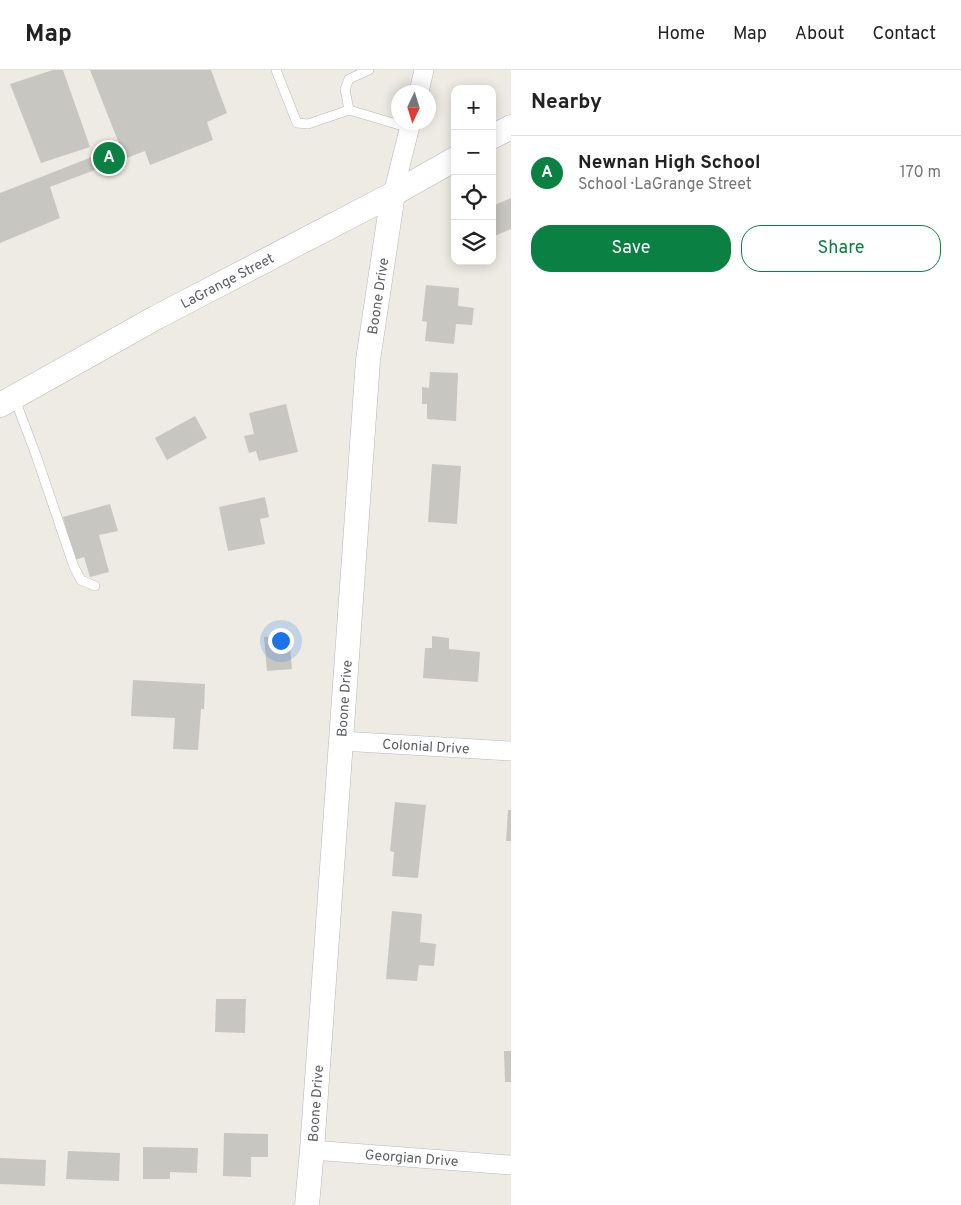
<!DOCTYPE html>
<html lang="en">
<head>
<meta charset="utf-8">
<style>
	body { margin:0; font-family:Overpass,sans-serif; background:#f6f6f6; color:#222 }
	.controls { position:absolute; right:15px; top:15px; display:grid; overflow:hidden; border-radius:10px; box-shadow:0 2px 12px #0003 }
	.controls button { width:45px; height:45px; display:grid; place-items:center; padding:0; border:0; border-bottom:1px solid #e0e0e0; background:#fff; color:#222; font:25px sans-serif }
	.compass { position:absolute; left:391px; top:15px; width:45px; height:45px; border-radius:50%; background:#fff; box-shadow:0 2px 12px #0003; rotate:184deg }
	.you { position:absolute; left:280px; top:570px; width:18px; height:18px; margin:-12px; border:4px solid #fff; border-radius:50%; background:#1a73e8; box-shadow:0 0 0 8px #1a73e833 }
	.badge { display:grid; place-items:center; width:32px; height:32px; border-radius:50%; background:#0b8043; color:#fff; font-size:16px; font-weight:700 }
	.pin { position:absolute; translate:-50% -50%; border:2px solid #fff; box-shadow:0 1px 5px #0006 }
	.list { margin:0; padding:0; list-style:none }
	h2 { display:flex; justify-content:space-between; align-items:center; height:65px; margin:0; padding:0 20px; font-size:21px }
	h2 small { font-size:16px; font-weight:400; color:#767676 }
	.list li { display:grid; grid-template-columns:32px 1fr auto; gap:15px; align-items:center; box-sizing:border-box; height:75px; padding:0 20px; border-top:1px solid #e0e0e0 }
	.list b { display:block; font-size:19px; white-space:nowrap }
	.list p { margin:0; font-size:16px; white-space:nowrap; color:#767676 }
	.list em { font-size:16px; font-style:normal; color:#767676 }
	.actions { display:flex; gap:10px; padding:15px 20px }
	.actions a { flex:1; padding:11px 0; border:1px solid #0b8043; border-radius:20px; text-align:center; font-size:18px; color:#0b8043 }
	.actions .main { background:#0b8043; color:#fff }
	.icon { flex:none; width:28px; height:28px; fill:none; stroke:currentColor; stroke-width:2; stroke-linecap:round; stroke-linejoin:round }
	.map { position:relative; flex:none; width:511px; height:1135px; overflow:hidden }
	header { display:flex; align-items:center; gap:30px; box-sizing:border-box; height:70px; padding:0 25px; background:#fff; border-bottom:1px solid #e0e0e0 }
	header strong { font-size:24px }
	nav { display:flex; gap:28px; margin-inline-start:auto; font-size:18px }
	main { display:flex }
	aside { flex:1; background:#fff }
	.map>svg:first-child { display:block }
</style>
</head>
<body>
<header>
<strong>Map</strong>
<nav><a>Home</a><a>Map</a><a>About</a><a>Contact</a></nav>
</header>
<main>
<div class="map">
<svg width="511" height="1135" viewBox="0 0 511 1135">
	<rect width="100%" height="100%" fill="#edebe3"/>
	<g fill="#c8c6c0">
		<path d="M53,0H63L90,77L41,93L10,14Z"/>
		<path d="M90,0H211L227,43L207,52L213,70L150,95L145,81L50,117L60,148L0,173V123L120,76Z"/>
		<path d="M511,128V159L492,167V136Z"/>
		<path d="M426,215L459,218L458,236L474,238L472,255L456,254L454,274L425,271L427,252L422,251Z"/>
		<path d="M430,302L458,303L456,351L427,349V334H422V317L429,318Z"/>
		<path d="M286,334L298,382L259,391L256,381L249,383L244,366L254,364L249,343Z"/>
		<path d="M195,346L207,368L167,390L155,368Z"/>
		<path d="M432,394L461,396L457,454L428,452Z"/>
		<path d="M265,427L269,447L260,449L265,474L228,481L219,437Z"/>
		<path d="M110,434L118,461L99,465L109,502L90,507L84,487L75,490L63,447Z"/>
		<path d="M289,565L292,599L267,601L264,567Z"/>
		<path d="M432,566L449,568V579L480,582L478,612L423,608L425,578H432Z"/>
		<path d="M133,610L205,614L204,639H201L198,680L173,679L175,648L131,646Z"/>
		<path d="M395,732L426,735L418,808L392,806L394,782L390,781Z"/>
		<path d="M508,740H511V771H506Z"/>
		<path d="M392,841L422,844L420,872L436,874L434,896L419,895L417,911L386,909Z"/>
		<path d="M216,929H246L245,963L215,962Z"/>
		<path d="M504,981H511V1012H505Z"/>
		<path d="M224,1063L268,1064V1087H251V1107L223,1106Z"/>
		<path d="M143,1077L198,1078L197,1103L170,1102V1109H143Z"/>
		<path d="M68,1081L120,1083L119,1111L66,1109Z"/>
		<path d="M0,1088L46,1090L45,1116L0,1114Z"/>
	</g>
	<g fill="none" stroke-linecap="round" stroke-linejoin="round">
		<defs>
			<g id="service">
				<path d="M276,0L297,53L308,54L349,40L410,58"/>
				<path d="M349,40L345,19L349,9L369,0"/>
				<path d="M14,327L36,385L74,497L81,510L95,516"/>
			</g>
			<g id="minor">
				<path d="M419,22L424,0"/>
				<path d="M393,124L411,52"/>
				<path id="s1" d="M341,671L511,681"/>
				<path id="s2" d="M312,1080L511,1095"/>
			</g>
			<g id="tertiary">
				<path d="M492,67L511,57"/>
				<path id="s3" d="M0,335L157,247L393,124L455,89"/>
				<path id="s4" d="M307,1135L312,1080L368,290L393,124"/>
			</g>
		</defs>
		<use href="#service" stroke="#b5b8bc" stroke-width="10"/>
		<use href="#minor" stroke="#b5b8bc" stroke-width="20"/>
		<use href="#tertiary" stroke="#b5b8bc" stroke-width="25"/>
		<use href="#service" stroke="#fff" stroke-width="9"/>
		<use href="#minor" stroke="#fff" stroke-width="19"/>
		<use href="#tertiary" stroke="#fff" stroke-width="24"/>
	</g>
	<g text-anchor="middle" stroke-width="4" stroke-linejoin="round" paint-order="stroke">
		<g font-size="14" fill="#5b5e63" stroke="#fff">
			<text dy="5" stroke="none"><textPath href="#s3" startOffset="259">LaGrange Street</textPath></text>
			<text dy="5" stroke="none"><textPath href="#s4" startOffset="912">Boone Drive</textPath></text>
			<text dy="5" stroke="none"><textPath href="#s4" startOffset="508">Boone Drive</textPath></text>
			<text dy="5" stroke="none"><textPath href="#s1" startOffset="85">Colonial Drive</textPath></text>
			<text dy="5" stroke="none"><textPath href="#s4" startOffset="102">Boone Drive</textPath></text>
			<text dy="5" stroke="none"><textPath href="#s2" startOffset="100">Georgian Drive</textPath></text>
		</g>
	</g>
</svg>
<div class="controls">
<button>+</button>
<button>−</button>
<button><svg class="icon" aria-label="locate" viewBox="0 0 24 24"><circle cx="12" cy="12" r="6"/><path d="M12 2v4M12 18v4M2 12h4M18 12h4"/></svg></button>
<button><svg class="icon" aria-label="layers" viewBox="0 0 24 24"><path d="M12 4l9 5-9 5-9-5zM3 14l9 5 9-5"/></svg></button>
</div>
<svg class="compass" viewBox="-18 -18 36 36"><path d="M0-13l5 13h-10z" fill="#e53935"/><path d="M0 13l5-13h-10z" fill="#767676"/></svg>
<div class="you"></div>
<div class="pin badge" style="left:109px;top:88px">A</div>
</div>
<aside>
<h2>Nearby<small></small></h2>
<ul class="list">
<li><span class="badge">A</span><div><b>Newnan High School</b><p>School · LaGrange Street</p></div><em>170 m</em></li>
</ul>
<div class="actions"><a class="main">Save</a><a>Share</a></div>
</aside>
</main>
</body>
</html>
